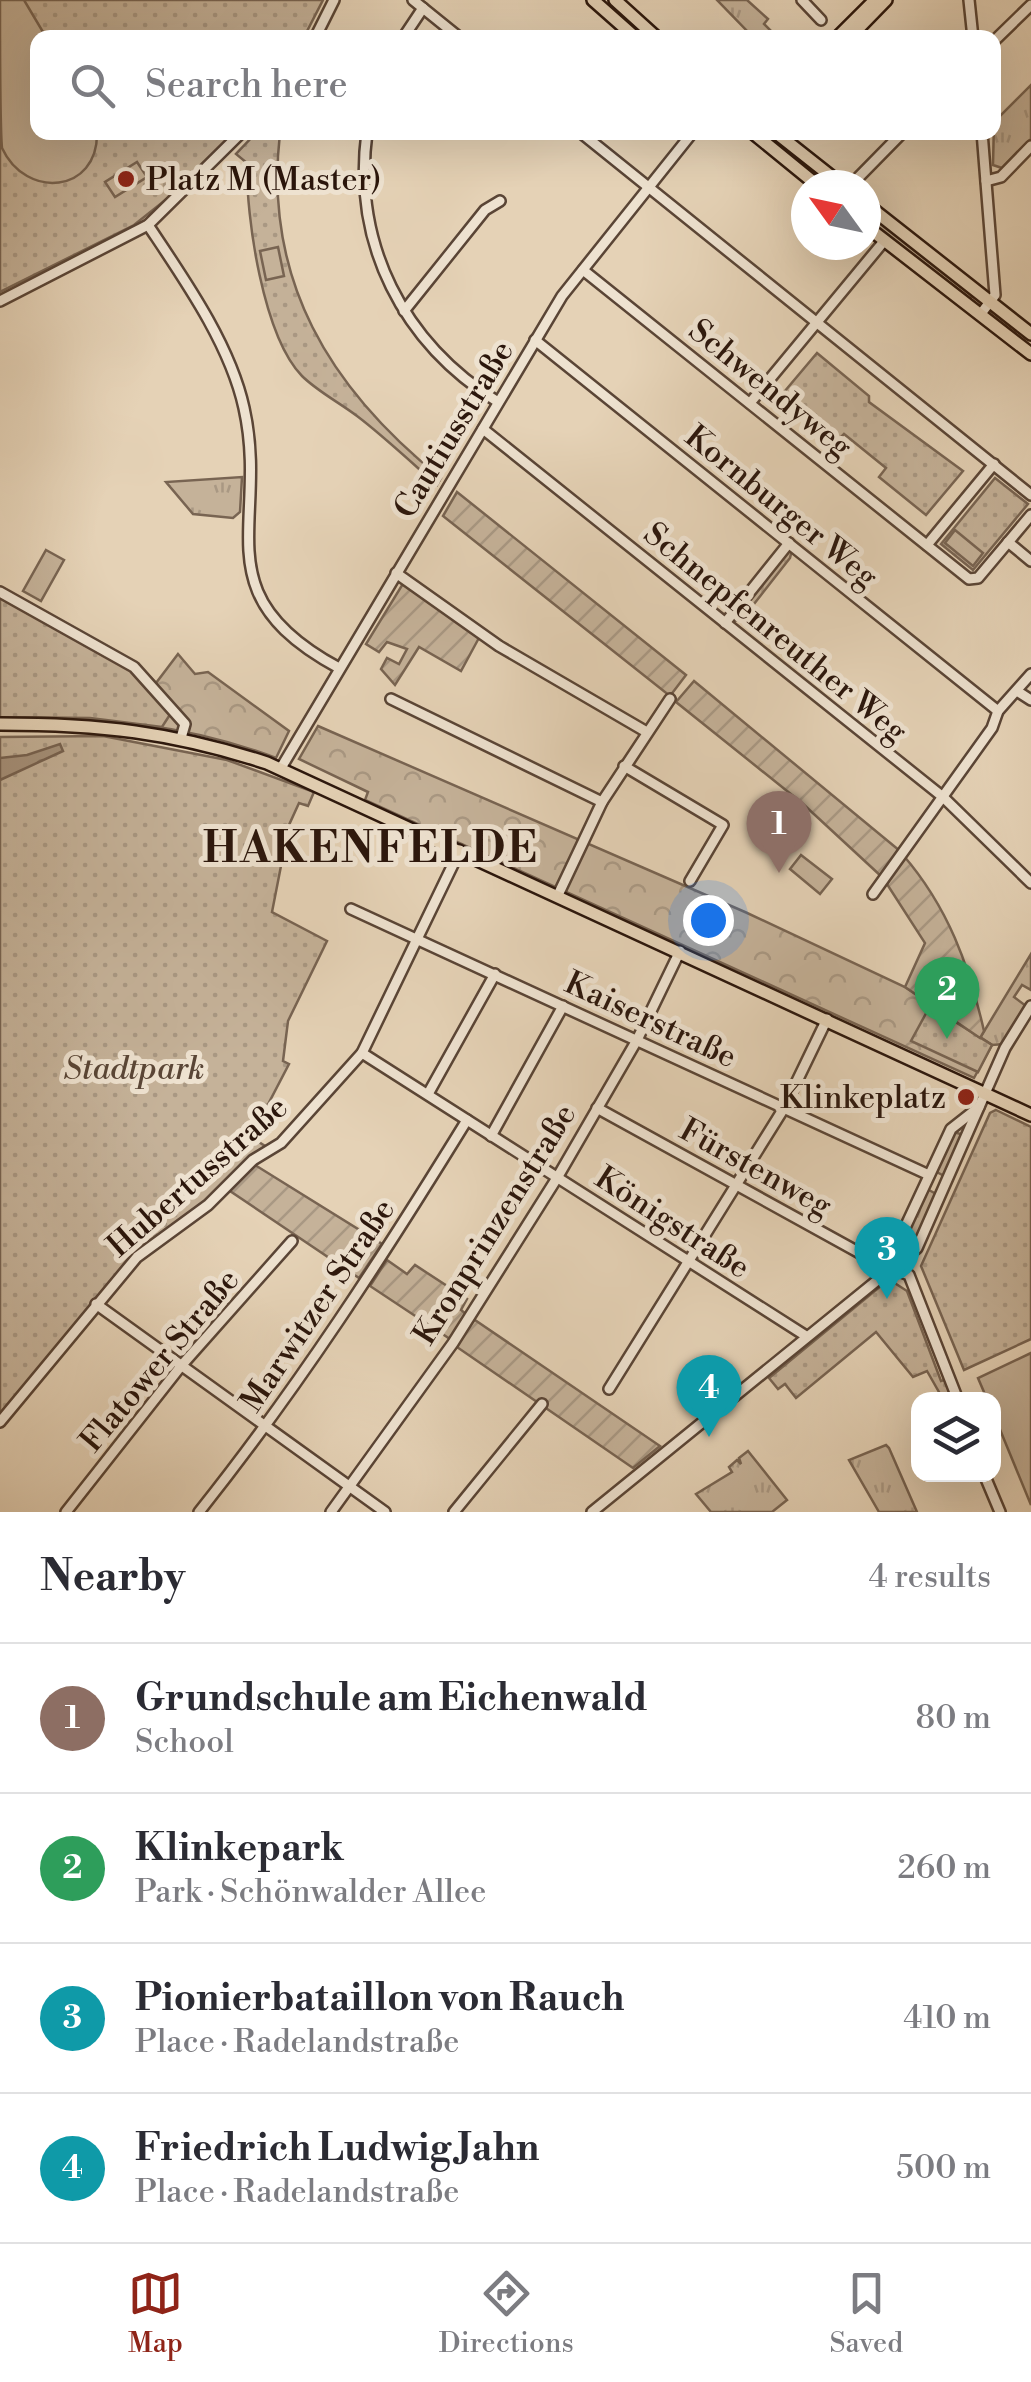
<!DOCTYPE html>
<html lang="en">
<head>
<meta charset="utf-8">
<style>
	body { margin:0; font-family:"Libre Bodoni",serif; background:#f7f7f7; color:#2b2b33 }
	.controls { position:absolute; right:30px; bottom:30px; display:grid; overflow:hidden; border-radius:20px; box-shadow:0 10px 40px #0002 }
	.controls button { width:90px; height:90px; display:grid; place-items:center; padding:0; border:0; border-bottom:2px solid #e1e1e2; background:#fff; color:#2b2b33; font:50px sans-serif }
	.compass { position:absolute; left:791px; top:170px; width:90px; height:90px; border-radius:50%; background:#fff; box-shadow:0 10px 40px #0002; rotate:303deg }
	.you { position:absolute; left:708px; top:920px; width:35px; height:35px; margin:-25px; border:8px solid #fff; border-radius:50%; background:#1a73e8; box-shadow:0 0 0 15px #1a73e833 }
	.badge { display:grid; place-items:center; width:65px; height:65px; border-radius:50%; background:#8f2418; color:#fff; font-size:32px; font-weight:700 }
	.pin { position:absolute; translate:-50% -82px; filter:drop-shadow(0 2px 5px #0008) }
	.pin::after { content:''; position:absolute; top:52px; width:35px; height:30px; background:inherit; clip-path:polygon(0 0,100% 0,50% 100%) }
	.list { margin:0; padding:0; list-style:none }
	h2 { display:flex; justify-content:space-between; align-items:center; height:130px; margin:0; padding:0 40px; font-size:42px }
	h2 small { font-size:32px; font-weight:400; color:#7c7c81 }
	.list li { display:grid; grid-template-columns:65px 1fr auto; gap:30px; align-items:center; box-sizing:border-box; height:150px; padding:0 40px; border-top:2px solid #e1e1e2 }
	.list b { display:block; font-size:38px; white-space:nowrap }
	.list p { margin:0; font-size:32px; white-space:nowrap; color:#7c7c81 }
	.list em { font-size:32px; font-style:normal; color:#7c7c81 }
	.icon { flex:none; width:55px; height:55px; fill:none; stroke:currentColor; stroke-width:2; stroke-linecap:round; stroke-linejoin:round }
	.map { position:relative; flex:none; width:1031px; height:1512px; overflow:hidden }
	.search { position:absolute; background:#fff; box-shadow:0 10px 40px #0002; left:30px; right:30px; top:30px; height:110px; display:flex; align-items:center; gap:25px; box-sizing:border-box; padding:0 35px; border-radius:20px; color:#7c7c81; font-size:38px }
	.sheet { height:730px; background:#fff }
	nav { display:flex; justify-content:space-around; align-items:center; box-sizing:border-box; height:140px; border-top:2px solid #e1e1e2; background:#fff; font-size:28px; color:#7c7c81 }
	nav a { display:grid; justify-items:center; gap:5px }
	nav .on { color:#8f2418 }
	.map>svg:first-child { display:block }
</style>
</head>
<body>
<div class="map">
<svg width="1031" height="1512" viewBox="0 0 1031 1512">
	<defs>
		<pattern id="grass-tufts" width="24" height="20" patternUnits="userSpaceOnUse" patternTransform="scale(2.5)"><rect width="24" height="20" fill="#c5b299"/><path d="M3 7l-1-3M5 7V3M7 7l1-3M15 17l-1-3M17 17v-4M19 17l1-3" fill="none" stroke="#a99883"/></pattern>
		<pattern id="forest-crowns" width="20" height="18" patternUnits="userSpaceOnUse" patternTransform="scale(2.5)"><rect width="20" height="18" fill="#c5b299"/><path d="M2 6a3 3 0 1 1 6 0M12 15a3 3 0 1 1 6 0" fill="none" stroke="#a99883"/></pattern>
		<pattern id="park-dots" width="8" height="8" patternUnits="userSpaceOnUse" patternTransform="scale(2.5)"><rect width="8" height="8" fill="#c5b299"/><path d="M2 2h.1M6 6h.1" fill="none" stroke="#a99883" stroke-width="1.8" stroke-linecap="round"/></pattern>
		<pattern id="garden-furrows" width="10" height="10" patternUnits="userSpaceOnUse" patternTransform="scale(2.5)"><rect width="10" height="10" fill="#c5b299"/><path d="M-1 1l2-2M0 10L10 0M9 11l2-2" fill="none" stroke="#a99883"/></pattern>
		<pattern id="water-ripples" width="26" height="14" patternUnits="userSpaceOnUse" patternTransform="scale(2.5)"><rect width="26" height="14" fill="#a6927c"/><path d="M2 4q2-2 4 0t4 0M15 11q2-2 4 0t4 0" fill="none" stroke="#877664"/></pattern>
	</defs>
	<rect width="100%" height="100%" fill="#e5d2b6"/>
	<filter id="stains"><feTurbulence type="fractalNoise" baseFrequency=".002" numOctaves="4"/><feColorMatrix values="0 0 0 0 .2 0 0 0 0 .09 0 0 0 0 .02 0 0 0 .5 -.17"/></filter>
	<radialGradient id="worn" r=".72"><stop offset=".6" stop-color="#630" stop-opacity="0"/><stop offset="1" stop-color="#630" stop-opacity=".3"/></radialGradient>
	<g fill="url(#grass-tufts)" stroke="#786452" stroke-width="2.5">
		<path d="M717,0H747L768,19L764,24L777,37H753Z"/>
		<path d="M1031,85V139L1002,168L993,165L994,122Z"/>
		<path d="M866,211L974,294L969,300L866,220Z"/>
		<path d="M242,477L240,512L233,518L193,514L166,482Z"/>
		<path d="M786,550H792L790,558L743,618L733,622Z"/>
		<path d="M1031,954V990L1022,985L1014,997L1026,1006L1004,1044L992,1045L980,1038Z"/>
		<path d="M953,1132L965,1135L946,1177L935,1171Z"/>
		<path d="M927,1189L938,1195L908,1252L900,1248Z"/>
		<path d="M886,1445L889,1448L917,1512H879L849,1460Z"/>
		<path d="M748,1451L787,1500L772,1512H711L696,1494L732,1472L729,1467L737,1460L741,1464L739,1458Z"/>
	</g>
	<g fill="url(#forest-crowns)" stroke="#786452" stroke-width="2.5">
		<path d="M178,654L195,674L208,672L289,731L276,758C181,722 100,718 0,717L142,669L156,683Z"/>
		<path d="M318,726L745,912L905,987L992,1045L974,1078L365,800L368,792L299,759Z"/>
	</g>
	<g fill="url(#park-dots)" stroke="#786452" stroke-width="2.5">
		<path d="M0,0H323L304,37L38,38V132L234,133L178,190L134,225L0,292Z"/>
		<path d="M256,133H280C263,280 330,389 441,478L437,485C411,462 381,434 357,416C340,403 317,391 302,376C263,336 246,217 247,163L236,154Z"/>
		<path d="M817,353L869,396V402L963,471L926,515L879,477L886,468L844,434L836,442L779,398Z"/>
		<path d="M995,478L1028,504L973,570L941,544Z"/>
		<path d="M0,596L132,669L171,713L162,727L90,718L0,717Z"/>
		<path d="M103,736L227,760L314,792L308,806L299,803L289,825L272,912L327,941L288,1021L283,1061L289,1064L251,1137L265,1146L184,1220L139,1249L0,1415V737Z"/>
		<path d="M930,1006L992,1045L978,1072L911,1041Z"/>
		<path d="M996,1110L1031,1127V1339L964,1370L921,1266L990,1113Z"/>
		<path d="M893,1282L907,1291L941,1381L948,1379L951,1397L943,1399L927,1371L913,1377L876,1332L796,1398L785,1384L778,1389L769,1378L882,1285Z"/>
	</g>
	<g fill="url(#garden-furrows)" stroke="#786452" stroke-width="2.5">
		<path d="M457,492L686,675L670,696L443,516Z"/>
		<path d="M404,582L480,636L461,671L419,647L395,685L381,669L387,658L399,664L407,649L387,642L379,652L366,644Z"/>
		<path d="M694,681L900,851L882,877L802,803L676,702Z"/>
		<path d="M903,855C948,907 969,965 984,1031L980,1038L905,987L925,943L885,881Z"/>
		<path d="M255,1165L382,1244L359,1278L230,1191Z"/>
		<path d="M387,1260L407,1274L415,1265L467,1299L461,1310L466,1314L450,1339L370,1286Z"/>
		<path d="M472,1318L660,1446L633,1468L454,1345Z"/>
	</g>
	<g fill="#c5b299" stroke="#786452" stroke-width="2.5">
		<path d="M0,0H24L46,37L38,38V132L97,133C98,193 26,200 2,148C0,127 0,30 0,0Z"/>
		<path d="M137,162L147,177L115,197L105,182Z"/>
		<path d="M278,247L284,276L266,280L260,251Z"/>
		<path d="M955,530L983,553L973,566L945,543Z"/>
		<path d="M46,550L64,560L41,601L23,591Z"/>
		<path d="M801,855L832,879L820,894L790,869Z"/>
		<path d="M1031,1353V1505L994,1415V1400L987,1399L978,1378Z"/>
	</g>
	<path fill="url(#water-ripples)" stroke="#75604f" stroke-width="2.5" d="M60,744L63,751L0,780V758L27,755Z"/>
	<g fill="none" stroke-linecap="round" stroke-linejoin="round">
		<defs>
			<g id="minor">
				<path d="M413,0L460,38"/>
				<path d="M802,0L821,20"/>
				<path d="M969,0L973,38"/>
				<path d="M315,38L334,0"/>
				<path d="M403,38L423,8"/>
				<path d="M994,41L1031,5"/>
				<path d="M367,132C352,244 403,343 498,402"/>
				<path d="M580,132L1031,495"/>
				<path d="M986,181L1001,177L1031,146"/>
				<path d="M851,185L903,132"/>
				<path d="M148,225C184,279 230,344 244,408C270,524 200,593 339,668"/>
				<path d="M583,270L969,579L978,578L1031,515"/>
				<path d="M0,301L148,225L242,132"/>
				<path d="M404,311L485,210L500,201"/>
				<path d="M980,315L995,295L982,132"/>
				<path d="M535,340L998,711"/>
				<path d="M750,403L885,240"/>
				<path d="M483,429L943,797L1031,883"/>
				<path d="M1008,542L1031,561"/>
				<path d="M927,545L994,464"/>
				<path d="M396,573L499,646L645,731"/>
				<path d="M0,592L134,667L185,724L181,738"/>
				<path d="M725,623L789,543"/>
				<path d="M1017,691L1031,700"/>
				<path d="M391,699L602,802"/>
				<path d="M624,766L723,825L690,881"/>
				<path d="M281,768L562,296L693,132"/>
				<path d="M873,894L992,728L998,711L1031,674"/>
				<path d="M558,895L602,802L670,699"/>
				<path d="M351,909L929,1175"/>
				<path d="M362,1053L806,1336"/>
				<path d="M428,1094L495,974"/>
				<path d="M597,1108L878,1263L909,1275L958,1400"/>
				<path d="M491,1136L563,1006"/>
				<path d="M892,1266L895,1249L951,1129L979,1107"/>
				<path d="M96,1304L385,1512"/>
				<path d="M609,1389L784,1108L827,1019"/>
				<path d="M0,1422L137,1257L208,1205L253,1160L281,1143L362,1053L460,850"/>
				<path d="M984,1474L1000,1512"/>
				<path d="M66,1512L181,1366L292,1241"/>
				<path d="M199,1512C298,1388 384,1255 467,1120"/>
				<path d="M331,1512L453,1343L557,1178L637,1040L680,951"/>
				<path d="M454,1512L542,1404"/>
				<path d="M592,1512L917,1248L1005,1048L1031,1006"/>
			</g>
			<g id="major">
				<path d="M593,0L636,38"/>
				<path d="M615,0L657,38"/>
				<path d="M837,38L875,0"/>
				<path d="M849,38L886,0"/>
				<path d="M752,132L817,185"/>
				<path d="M775,132L842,185"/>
				<path d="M866,204L1031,334"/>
				<path d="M866,226L1031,354"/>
				<path d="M0,724C99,724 172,732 267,763L1031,1115"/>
			</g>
		</defs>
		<use href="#minor" stroke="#5a4536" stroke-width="14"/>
		<use href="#major" stroke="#2b160c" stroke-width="16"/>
		<use href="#minor" stroke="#eee2d0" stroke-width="9"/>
		<use href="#major" stroke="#e5d2b6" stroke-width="11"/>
	</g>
	<g fill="#8f2418" stroke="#eee2d0" stroke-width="4">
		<circle cx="126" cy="179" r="10"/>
		<circle cx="966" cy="1097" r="10"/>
	</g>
	<g text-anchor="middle" stroke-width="10" stroke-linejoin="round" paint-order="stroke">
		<g font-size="32" fill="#2b160c" stroke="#eee2d0" text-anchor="start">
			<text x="146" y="190">Platz M (Master)</text>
			<text x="946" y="1108" text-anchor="end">Klinkeplatz</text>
		</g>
		<g font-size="32" fill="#2b160c" stroke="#eee2d0">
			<text transform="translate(771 388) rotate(39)" y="11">Schwendyweg</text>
			<text transform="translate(453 429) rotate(-59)" y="11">Cautiusstraße</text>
			<text transform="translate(782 506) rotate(39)" y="11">Kornburger Weg</text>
			<text transform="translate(776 632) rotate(39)" y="11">Schnepfenreuther Weg</text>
			<text transform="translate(651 1019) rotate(25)" y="11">Kaiserstraße</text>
			<text transform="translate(756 1167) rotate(29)" y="11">Fürstenweg</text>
			<text transform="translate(197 1176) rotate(-41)" y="11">Hubertusstraße</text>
			<text transform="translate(673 1222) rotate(33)" y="11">Königstraße</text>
			<text transform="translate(494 1224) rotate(-58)" y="11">Kronprinzenstraße</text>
			<text transform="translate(317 1305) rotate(-56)" y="11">Marwitzer Straße</text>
			<text transform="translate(159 1360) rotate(-50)" y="11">Flatower Straße</text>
		</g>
		<g font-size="32" font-style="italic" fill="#594536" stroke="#eee2d0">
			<text x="134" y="1079">Stadtpark</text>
		</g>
		<g font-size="42" font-weight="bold" letter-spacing="2.5" fill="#2b160c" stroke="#eee2d0">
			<text x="371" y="862">HAKENFELDE</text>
		</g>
	</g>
	<rect width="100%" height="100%" filter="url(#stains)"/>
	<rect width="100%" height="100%" fill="url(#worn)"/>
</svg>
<div class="controls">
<button><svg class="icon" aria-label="layers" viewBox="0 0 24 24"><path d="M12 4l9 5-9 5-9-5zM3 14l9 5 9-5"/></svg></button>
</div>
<svg class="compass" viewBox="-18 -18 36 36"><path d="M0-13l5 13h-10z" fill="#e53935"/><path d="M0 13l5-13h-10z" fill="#7c7c81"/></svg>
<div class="you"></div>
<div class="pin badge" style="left:779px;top:873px;background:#8d6e63">1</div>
<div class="pin badge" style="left:947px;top:1039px;background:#2e9e5b">2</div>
<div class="pin badge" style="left:887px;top:1299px;background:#0f9aa8">3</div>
<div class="pin badge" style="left:709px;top:1437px;background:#0f9aa8">4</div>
<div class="search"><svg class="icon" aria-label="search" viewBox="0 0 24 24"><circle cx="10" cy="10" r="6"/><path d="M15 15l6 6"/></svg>Search here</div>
</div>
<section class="sheet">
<h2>Nearby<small>4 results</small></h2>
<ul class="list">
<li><span class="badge" style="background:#8d6e63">1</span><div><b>Grundschule am Eichenwald</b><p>School</p></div><em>80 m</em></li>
<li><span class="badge" style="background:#2e9e5b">2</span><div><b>Klinkepark</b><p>Park · Schönwalder Allee</p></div><em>260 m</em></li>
<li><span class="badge" style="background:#0f9aa8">3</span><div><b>Pionierbataillon von Rauch</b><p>Place · Radelandstraße</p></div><em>410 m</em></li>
<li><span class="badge" style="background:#0f9aa8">4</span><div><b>Friedrich Ludwig Jahn</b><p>Place · Radelandstraße</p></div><em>500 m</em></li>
</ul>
</section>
<nav>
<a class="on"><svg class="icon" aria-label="map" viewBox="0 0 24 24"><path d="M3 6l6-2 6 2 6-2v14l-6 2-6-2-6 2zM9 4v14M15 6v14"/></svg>Map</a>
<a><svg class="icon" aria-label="directions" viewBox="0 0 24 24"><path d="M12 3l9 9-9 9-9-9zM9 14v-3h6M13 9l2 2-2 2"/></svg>Directions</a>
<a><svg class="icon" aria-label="saved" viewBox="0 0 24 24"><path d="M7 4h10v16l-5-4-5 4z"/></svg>Saved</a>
</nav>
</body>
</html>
